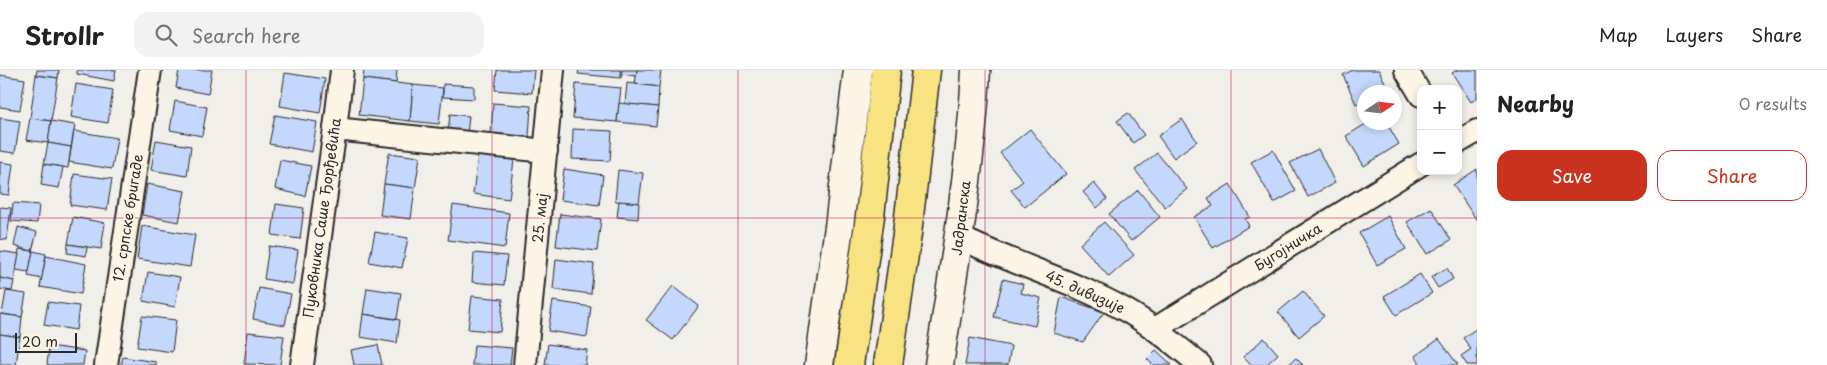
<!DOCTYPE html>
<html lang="en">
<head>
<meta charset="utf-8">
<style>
	body { margin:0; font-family:"Playpen Sans",sans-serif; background:#f2f2f2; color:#222 }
	.controls { position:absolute; right:15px; top:15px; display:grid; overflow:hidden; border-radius:10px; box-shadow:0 2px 8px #0003 }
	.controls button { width:45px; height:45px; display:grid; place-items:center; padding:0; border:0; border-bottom:1px solid #e0e0e0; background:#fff; color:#222; font:25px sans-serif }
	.compass { position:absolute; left:1357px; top:15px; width:45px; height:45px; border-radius:50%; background:#fff; box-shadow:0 2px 8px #0003; rotate:77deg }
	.scale { position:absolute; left:15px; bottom:12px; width:62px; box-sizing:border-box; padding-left:5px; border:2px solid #2b2b2b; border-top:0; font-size:14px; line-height:18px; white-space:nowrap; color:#2b2b2b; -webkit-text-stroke:4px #fcf5e5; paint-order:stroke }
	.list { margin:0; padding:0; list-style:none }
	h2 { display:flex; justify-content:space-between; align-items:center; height:65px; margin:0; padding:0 20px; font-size:21px }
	h2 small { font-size:16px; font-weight:400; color:#767676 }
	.actions { display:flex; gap:10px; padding:15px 20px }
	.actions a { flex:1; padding:11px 0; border:1px solid #c8321e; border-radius:15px; text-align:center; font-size:18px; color:#c8321e }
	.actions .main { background:#c8321e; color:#fff }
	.icon { flex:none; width:28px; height:28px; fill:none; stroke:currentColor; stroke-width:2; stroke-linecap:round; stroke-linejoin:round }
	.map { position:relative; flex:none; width:1477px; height:295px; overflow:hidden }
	header { display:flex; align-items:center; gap:30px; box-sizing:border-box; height:70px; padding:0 25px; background:#fff; border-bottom:1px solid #e0e0e0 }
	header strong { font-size:24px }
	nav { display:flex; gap:28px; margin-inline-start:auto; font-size:18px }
	.search { width:350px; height:45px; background:#f2f2f2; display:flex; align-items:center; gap:12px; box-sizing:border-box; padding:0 18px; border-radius:15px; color:#767676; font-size:19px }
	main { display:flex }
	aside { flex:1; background:#fff }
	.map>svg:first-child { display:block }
</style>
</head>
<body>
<header>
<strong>Strollr</strong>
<div class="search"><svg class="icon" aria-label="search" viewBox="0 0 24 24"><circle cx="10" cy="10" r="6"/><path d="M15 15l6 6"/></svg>Search here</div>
<nav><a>Map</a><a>Layers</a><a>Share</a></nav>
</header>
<main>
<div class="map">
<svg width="1477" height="295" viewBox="0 0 1477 295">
	<rect width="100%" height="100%" fill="#f1efea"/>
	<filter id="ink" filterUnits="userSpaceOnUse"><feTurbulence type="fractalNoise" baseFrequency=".02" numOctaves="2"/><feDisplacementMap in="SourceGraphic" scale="10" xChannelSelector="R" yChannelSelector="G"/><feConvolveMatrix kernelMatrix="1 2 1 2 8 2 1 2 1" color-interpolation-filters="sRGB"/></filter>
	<g filter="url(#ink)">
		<g fill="#c4d7fc" stroke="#2b2b2b">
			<path d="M37,0H59L58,8L36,5Z"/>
			<path d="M77,0H116L114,11L77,4Z"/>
			<path d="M179,0H212L208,24L176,18Z"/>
			<path d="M364,0H397L396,13L363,9Z"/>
			<path d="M497,0H534L532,23L495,20Z"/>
			<path d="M579,0H621V8L578,4Z"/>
			<path d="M622,0H637L636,6L621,4Z"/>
			<path d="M637,0H661L659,17L635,14Z"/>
			<path d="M1353,0H1379L1388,19L1380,22H1364V30L1356,34L1343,5Z"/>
			<path d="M1457,0H1477V28L1471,32L1452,3Z"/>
			<path d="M285,3L325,9L320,43L280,36Z"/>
			<path d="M0,5L25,9L20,40L0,37Z"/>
			<path d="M36,5L58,8L51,51L30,48Z"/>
			<path d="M363,9L413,15L410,51L359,45Z"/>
			<path d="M627,13L659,17L658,37L625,34Z"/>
			<path d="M76,14L113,20L108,53L71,47Z"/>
			<path d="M443,14L474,16V29L443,27Z"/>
			<path d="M576,14L621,18L617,52L573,48Z"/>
			<path d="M413,15L443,18L439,54L410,51Z"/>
			<path d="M175,31L207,37L202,66L170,60Z"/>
			<path d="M493,33L531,36L529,67L491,64Z"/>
			<path d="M619,33L658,37L656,56L617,52Z"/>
			<path d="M1128,43L1144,65L1133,73L1117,51Z"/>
			<path d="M450,44L469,46L467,65L448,63Z"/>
			<path d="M275,45L317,52L312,82L269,74Z"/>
			<path d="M0,48L20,51L15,83L0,81Z"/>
			<path d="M30,48L51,51L48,73L26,70Z"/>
			<path d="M1182,49L1197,71L1174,88L1158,66Z"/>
			<path d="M51,51L75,55L71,77L48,73Z"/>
			<path d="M1369,52H1386L1399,74L1364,96L1346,66Z"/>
			<path d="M573,59L612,61L610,91L572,89Z"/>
			<path d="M1030,59L1066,104L1025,137L1011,120L1023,111L1000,83Z"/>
			<path d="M74,61L117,68L112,99L69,92Z"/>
			<path d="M156,70L191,76L187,106L151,100Z"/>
			<path d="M48,73L71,77L68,98L44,94Z"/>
			<path d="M1318,79L1335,113L1308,127L1290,93Z"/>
			<path d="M1273,80L1296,121L1274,133L1251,92Z"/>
			<path d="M389,83L420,87L415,118L384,114Z"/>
			<path d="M1157,83L1187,119L1165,137L1135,100Z"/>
			<path d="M478,85L514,90L509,129L473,124Z"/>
			<path d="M280,90L311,96L305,126L275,119Z"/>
			<path d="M0,92L13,94L9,125L0,124Z"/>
			<path d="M44,94L63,97L59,118L41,115Z"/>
			<path d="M564,99L603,105L599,135L560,130Z"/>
			<path d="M1477,99V149H1476L1453,115Z"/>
			<path d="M618,100L643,103L639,133L615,131Z"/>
			<path d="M74,104L112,109L107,140L70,135Z"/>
			<path d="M1094,113L1107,129L1097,138L1083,122Z"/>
			<path d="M147,114L185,121L179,152L142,145Z"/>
			<path d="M384,114L415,118L411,149L380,145Z"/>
			<path d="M1230,114L1250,147L1245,149L1249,156L1213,178L1194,147L1213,136L1208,128Z"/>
			<path d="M1138,120L1160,147L1131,171L1109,144Z"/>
			<path d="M619,131L639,133L638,149L617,147Z"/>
			<path d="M13,133L39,135L37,153L11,151Z"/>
			<path d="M276,134L304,138L300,169L272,165Z"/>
			<path d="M453,135L509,143L505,178L448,170Z"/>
			<path d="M0,137L11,138L7,170L0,169Z"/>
			<path d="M1431,138L1451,170L1427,184L1407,152Z"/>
			<path d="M560,144L601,149L597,181L556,176Z"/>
			<path d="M1388,146L1406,179L1377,195L1359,163Z"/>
			<path d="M73,147L105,153L101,179L68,174Z"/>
			<path d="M1104,152L1134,185L1109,207L1080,174Z"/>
			<path d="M142,156L195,165L190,197L137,189Z"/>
			<path d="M18,157L37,162L32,181L14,176Z"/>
			<path d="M375,162L408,168L402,198L369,192Z"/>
			<path d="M68,174L87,177L86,186L67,183Z"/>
			<path d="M269,176L298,180L293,214L264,209Z"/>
			<path d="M19,179L33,181L29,202L16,200Z"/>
			<path d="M0,181L19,184L14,211L0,208Z"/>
			<path d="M33,181L46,184L42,209L28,206Z"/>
			<path d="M474,183L507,186L504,215L472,212Z"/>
			<path d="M46,186L86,194L81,224L40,217Z"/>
			<path d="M556,189L594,194L591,224L553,219Z"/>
			<path d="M1447,198L1453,209L1438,218L1431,207Z"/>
			<path d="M148,202L180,207L175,237L143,231Z"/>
			<path d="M1420,204L1432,223L1396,245L1384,226Z"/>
			<path d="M0,208L14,211L12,221L0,219Z"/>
			<path d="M1003,209L1023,214L1021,223L1041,228L1035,256L994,247Z"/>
			<path d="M673,216L699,236L673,270L646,250Z"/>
			<path d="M259,218L291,224L285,255L253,249Z"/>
			<path d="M367,218L401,223L397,249L363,244Z"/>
			<path d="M6,221L26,224L22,247L2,244Z"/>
			<path d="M1303,221L1324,246L1299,267L1278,242Z"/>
			<path d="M472,226L503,229L500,262L468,259Z"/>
			<path d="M1061,227L1104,242L1083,272L1054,263Z"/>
			<path d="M553,231L591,237L587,267L548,261Z"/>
			<path d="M48,232L79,236L76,260L44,255Z"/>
			<path d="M0,244L22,247L20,267L0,264Z"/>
			<path d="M363,244L400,250L397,273L360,267Z"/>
			<path d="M142,246L176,250L172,282L137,277Z"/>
			<path d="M1477,258V295H1467L1461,286L1471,279L1463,268Z"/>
			<path d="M248,262L284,266L280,295L244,294Z"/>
			<path d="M0,264L20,267L16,295H0Z"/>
			<path d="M970,268L1011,276L1008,295H965Z"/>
			<path d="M1264,268L1278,284L1266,295H1251L1243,287Z"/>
			<path d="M1439,269L1458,295H1421L1415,286Z"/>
			<path d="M548,274L587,280L585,295H545Z"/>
			<path d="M378,275L382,295H354L351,280Z"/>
			<path d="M474,275L512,278L510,295H472Z"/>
			<path d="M49,276L85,281L83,295H47Z"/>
			<path d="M1156,280L1172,295H1153L1147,289Z"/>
			<path d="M123,287L156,292V295H121Z"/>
			<path d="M1296,288L1303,295H1288Z"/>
		</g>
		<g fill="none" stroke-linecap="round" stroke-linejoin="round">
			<defs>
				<g id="street">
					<path d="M1406,0L1421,25"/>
					<path d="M335,59L546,81"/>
					<path d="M1458,72L1477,61"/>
					<path d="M959,167C1013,194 1074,211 1127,241C1153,256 1177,276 1200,295"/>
					<path d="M1155,259L1421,94"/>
					<path d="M106,295L150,0"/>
					<path d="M302,295L335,59L342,0"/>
					<path d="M525,295L553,0"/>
				</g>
				<g id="secondary">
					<path d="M819,295L839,157L858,0"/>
					<path d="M939,295C954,197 971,99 976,0"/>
				</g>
				<g id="highway">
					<path d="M849,295L870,146L886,0"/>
					<path d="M888,295L907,164L926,0"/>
				</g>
			</defs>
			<use href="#street" stroke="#2b2b2b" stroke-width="26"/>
			<use href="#secondary" stroke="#2b2b2b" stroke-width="31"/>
			<use href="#highway" stroke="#2b2b2b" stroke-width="31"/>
			<use href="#street" stroke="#fcf5e5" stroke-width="22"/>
			<use href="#secondary" stroke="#fcf5e5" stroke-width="28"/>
			<use href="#highway" stroke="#f8e281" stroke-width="28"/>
		</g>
	</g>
	<path fill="none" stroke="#c2185b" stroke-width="1" stroke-opacity="0.55" d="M246,0V295M492,0V295M738,0V295M985,0V295M1231,0V295M0,148H1477"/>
	<g text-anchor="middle" stroke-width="4" stroke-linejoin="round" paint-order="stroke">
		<g font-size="14" fill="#2b2b2b" stroke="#fcf5e5">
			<text transform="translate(128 148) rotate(-81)" y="5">12. српске бригаде</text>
			<text transform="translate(322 148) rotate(-82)" y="5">Пуковника Саше Ђорђевића</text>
			<text transform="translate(540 148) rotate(-84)" y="5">25. мај</text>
			<text transform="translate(961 148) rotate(-83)" y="5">Јадранска</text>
			<text transform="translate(1288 177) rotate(-32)" y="5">Бугојничка</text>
			<text transform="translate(1085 222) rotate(24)" y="5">45. дивизије</text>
		</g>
	</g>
</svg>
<div class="controls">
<button>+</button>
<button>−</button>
</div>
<svg class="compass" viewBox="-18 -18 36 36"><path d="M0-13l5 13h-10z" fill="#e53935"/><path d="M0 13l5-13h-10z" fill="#767676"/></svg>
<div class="scale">20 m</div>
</div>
<aside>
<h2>Nearby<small>0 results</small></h2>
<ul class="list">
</ul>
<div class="actions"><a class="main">Save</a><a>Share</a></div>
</aside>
</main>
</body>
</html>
